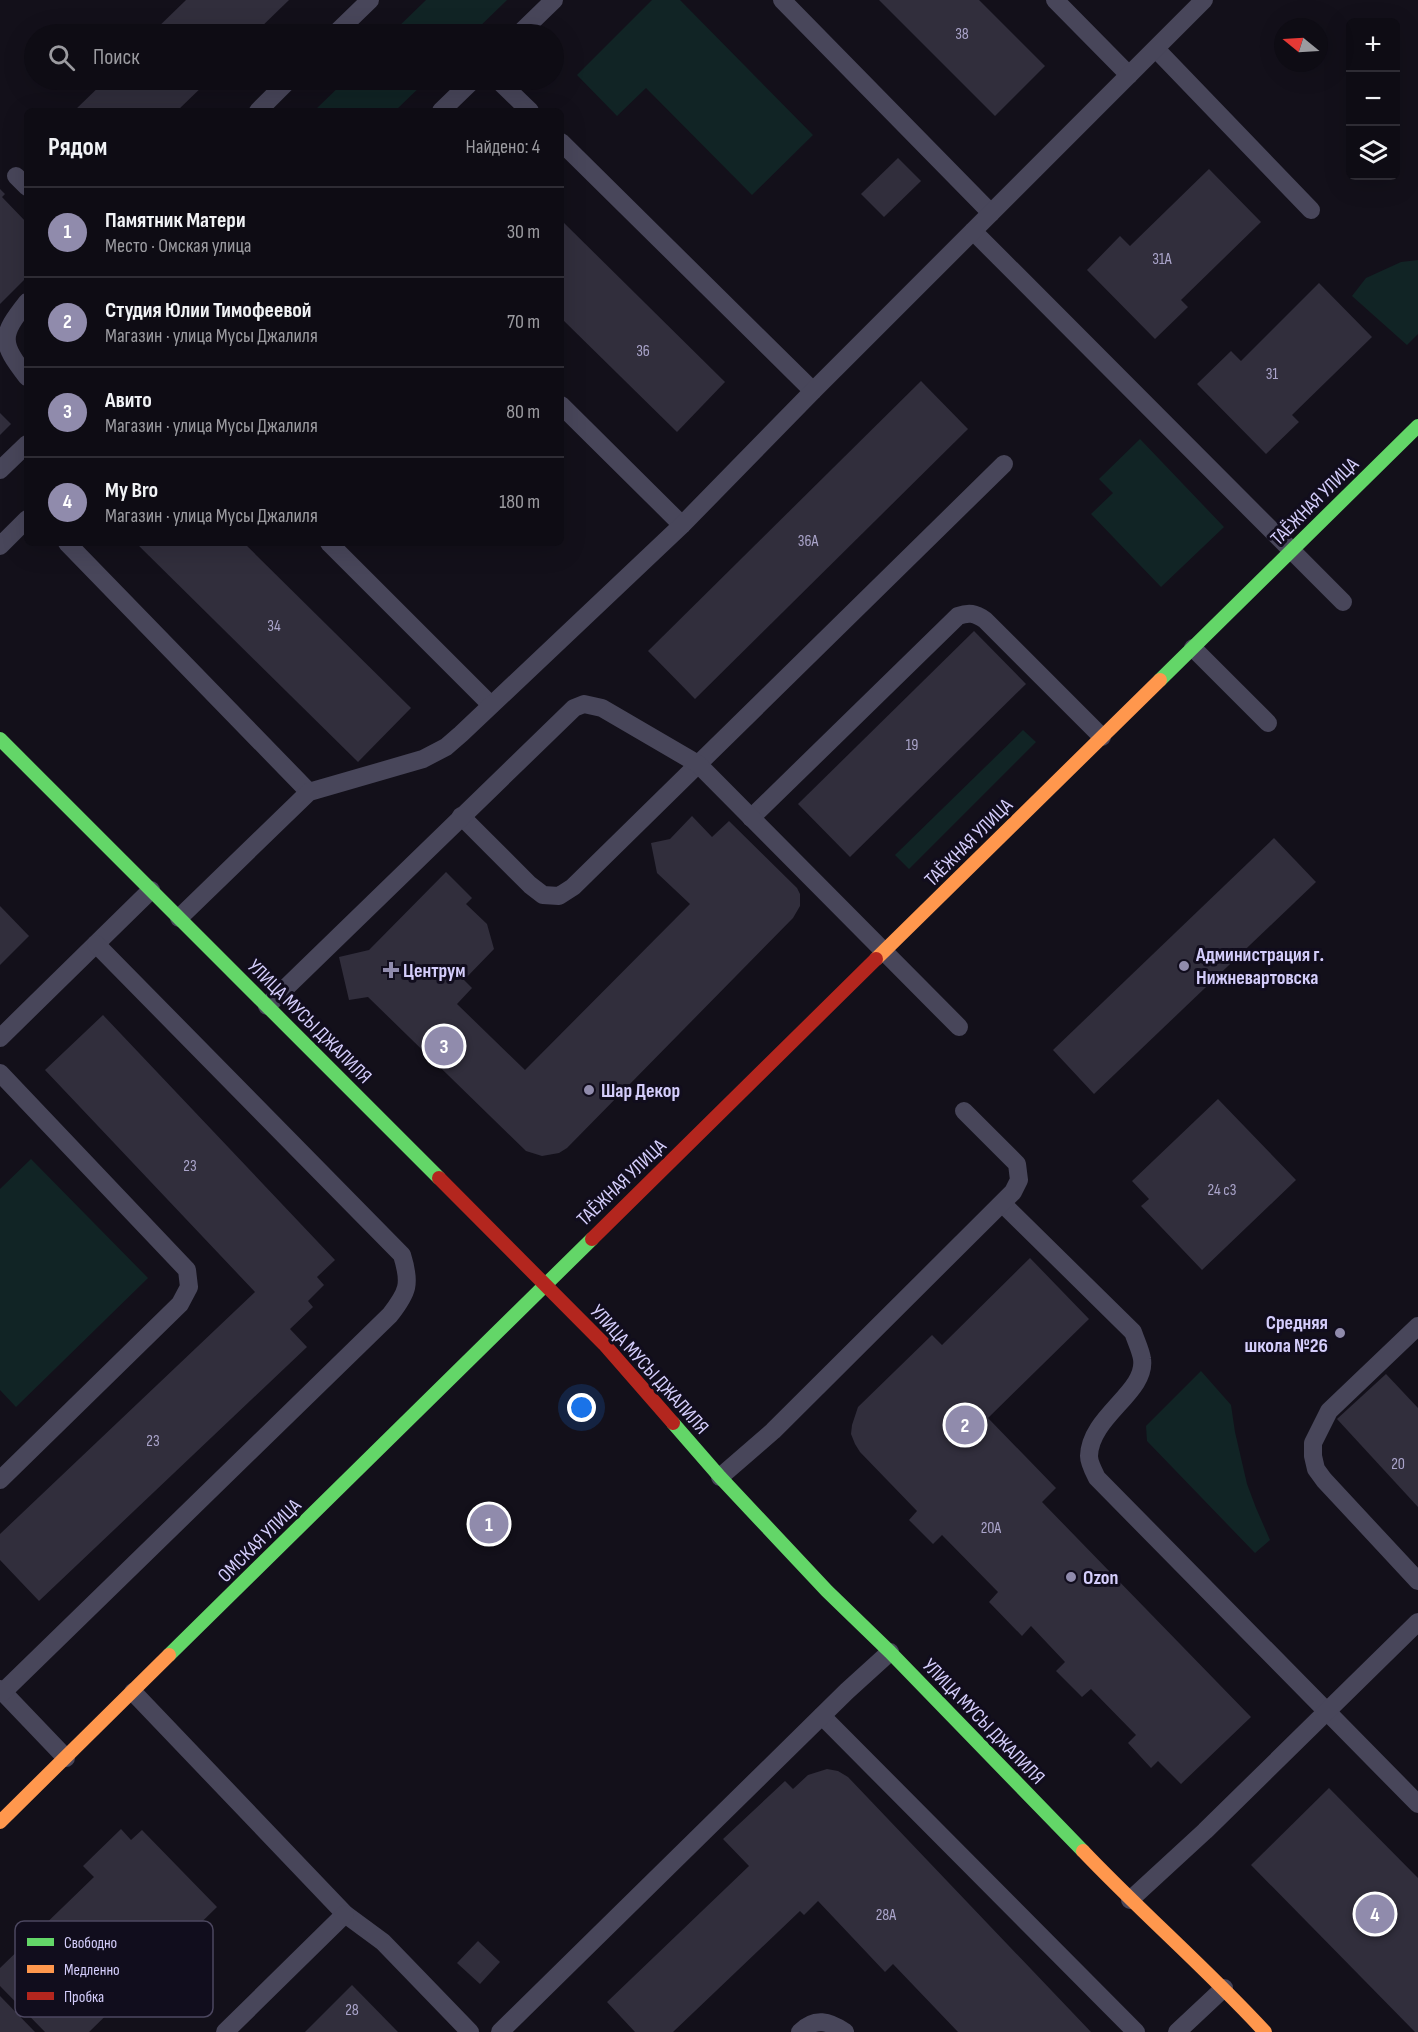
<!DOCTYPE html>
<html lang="ru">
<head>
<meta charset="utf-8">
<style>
	body { margin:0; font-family:"Sofia Sans Condensed",sans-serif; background:#17151d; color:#f1f3f6 }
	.controls { position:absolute; right:18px; top:18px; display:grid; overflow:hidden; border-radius:9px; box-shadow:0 6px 24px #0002 }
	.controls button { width:54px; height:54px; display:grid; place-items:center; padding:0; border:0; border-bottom:2px solid #2e2c34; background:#0e0c14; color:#f1f3f6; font:30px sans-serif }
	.compass { position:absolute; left:1274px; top:18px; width:54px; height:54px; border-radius:50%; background:#0e0c14; box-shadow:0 6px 24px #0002; rotate:288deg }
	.you { position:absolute; left:582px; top:1408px; width:21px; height:21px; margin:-15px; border:4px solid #fff; border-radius:50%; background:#1a73e8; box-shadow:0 0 0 9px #1a73e833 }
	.badge { display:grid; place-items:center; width:39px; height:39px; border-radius:50%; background:#908bac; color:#fff; font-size:20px; font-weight:700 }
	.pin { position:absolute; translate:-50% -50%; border:3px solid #fff; box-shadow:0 2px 6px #0006 }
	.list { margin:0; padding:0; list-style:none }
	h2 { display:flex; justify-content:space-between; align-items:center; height:78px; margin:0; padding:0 24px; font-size:26px }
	h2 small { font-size:20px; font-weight:400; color:#9b9ba0 }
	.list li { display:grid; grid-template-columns:39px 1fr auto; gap:18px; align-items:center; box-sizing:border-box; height:90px; padding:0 24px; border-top:2px solid #2e2c34 }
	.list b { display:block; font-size:22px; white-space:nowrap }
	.list p { margin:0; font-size:20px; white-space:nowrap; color:#9b9ba0 }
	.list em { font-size:20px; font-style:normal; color:#9b9ba0 }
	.icon { flex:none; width:33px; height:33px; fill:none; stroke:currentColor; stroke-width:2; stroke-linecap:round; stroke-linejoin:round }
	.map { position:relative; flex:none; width:1418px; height:2032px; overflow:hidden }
	.search { position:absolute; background:#0e0c14; box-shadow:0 6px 24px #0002; left:24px; top:24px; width:540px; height:66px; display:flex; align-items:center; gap:15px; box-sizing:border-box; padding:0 21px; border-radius:33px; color:#9b9ba0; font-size:22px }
	.panel { position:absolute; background:#0e0c14; box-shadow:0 6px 24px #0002; left:24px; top:108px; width:540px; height:438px; border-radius:9px }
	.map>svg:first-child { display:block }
</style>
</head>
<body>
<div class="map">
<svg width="1418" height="2032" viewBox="0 0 1418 2032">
	<rect width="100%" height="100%" fill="#13101a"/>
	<g fill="#112425">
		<path d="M426,0H507L472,34H391Z"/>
		<path d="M652,0H680L813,135L752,195L646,88L617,116L577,75Z"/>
		<path d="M346,80H427L395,111H314Z"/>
		<path d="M1418,260V334L1407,345L1352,296L1366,278L1401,262Z"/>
		<path d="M1140,439L1224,527L1161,587L1091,514L1113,493L1099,479Z"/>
		<path d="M1023,730L1036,742L909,869L895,855Z"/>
		<path d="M31,1159L148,1278L16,1407L0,1390V1189Z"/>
		<path d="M1201,1371L1231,1405L1235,1432L1247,1484L1256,1508L1270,1540L1255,1553L1147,1441L1146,1426Z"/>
	</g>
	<g fill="#312e3c">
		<path d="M186,0H289L254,34H151Z"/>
		<path d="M879,0H979L1045,66L995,116Z"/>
		<path d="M106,80H209L177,111H74Z"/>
		<path d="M898,158L921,181L884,217L861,194Z"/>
		<path d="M1209,169L1261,222L1181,300L1188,307L1155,339L1087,270L1120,236L1130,246Z"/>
		<path d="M0,189L5,194L2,197L27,223V277L0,304Z"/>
		<path d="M561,220L725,382L677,432L561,318Z"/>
		<path d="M1319,283L1372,337L1292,415L1299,422L1266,454L1197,384L1231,351L1241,361Z"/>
		<path d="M921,381L968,429L695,699L648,651Z"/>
		<path d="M0,413L11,424L0,435Z"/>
		<path d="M136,543H244L411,708L358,762Z"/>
		<path d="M974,631L1026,684L850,857L798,804Z"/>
		<path d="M692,816L712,837L729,821L797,888L800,894V906L793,918L567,1148L559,1153L542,1156L526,1151L368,997L349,1000L339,957L369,950L446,872L472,898L466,904L487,924L494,949L464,980L472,988L457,1004L525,1070L690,904L657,873L651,843L670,839Z"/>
		<path d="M1274,838L1316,882L1094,1094L1053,1050Z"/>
		<path d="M0,906L29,936L0,965Z"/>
		<path d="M103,1015L335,1260L317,1277L324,1285L308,1301L313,1307L290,1329L307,1347L39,1601L0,1560V1534L255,1292L45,1070Z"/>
		<path d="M1218,1099L1296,1180L1202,1270L1141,1206L1149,1199L1132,1181Z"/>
		<path d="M1030,1258L1089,1319L988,1418L1056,1488L1042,1502L1251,1717L1181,1784L1158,1761L1151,1768L1128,1743L1136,1735L1091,1689L1082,1697L1056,1671L1065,1662L1031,1626L1022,1636L989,1602L998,1592L942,1535L933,1544L909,1520L917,1511L860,1452L855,1444L851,1434L852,1425L858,1407L932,1335L942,1345Z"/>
		<path d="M1386,1374L1418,1408V1507L1337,1419Z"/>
		<path d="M827,1769L838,1771L848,1777L1091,2032H958L893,1964L885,1972L818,1901L804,1915L800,1911L673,2032H635L607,2002L749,1866L723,1839L785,1781L793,1789L808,1775Z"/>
		<path d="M1329,1788L1418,1878V2032H1415L1251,1865Z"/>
		<path d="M121,1829L131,1840L142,1830L217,1907L89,2032H45L0,1986V1968L94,1877L83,1866Z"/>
		<path d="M478,1941L500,1962L480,1984L457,1963Z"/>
		<path d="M352,1985L398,2032H305Z"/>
		<path d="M0,1996L35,2032H0Z"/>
	</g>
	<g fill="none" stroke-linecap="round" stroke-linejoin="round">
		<g stroke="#48465a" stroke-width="18">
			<path d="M782,0L991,213"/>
			<path d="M1055,0L1129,75"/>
			<path d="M335,34L370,0"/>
			<path d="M519,34L554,0"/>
			<path d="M1156,49L1311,210"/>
			<path d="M498,80L530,111"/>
			<path d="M258,111L289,80"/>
			<path d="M441,111L473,80"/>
			<path d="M561,142L813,391"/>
			<path d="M16,176L27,187"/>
			<path d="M973,231L1343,602"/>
			<path d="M27,302C0,336 0,342 27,377"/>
			<path d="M561,405L682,525"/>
			<path d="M0,470L27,444"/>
			<path d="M67,543L309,792"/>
			<path d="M329,543L491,705"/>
			<path d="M0,546L27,519"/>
			<path d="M1193,648L1268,723"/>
			<path d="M461,816L530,885L543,895L559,896L573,887L1004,464"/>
			<path d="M751,818L958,616C969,612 975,613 985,620L1102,737"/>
			<path d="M179,918L309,792L423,759L446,747L461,734L682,525L813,391L1204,0"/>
			<path d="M267,1006L574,708L584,704L602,708L698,764L959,1027"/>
			<path d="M0,1038L151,890"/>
			<path d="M0,1073L187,1270L189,1287L180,1304L0,1480"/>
			<path d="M1003,1204L1133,1332C1136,1341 1141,1351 1142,1359C1147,1392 1090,1416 1089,1456C1089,1463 1094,1472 1097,1478L1418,1804"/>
			<path d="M1418,1326L1329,1411L1313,1443V1456L1316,1469L1324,1480L1418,1581"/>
			<path d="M720,1477L773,1431L1013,1192L1019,1180L1017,1164L964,1111"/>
			<path d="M0,1689L66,1758"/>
			<path d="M3,1692L390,1315C408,1292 411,1284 402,1255L96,944"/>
			<path d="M133,1692L345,1914L383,1942L470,2032"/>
			<path d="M822,1716L1136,2032"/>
			<path d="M1130,1900L1205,1831L1418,1622"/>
			<path d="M225,2032L345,1914"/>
			<path d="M500,2032L847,1691L890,1652"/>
			<path d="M800,2032C815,2017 829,2021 845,2032"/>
			<path d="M1177,2032L1224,1988"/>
		</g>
		<g stroke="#63d668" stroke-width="14">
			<path d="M1160,680L1418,426"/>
			<path d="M0,739L439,1178"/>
			<path d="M673,1423L720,1477L827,1591L890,1652L1083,1851"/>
			<path d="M169,1655L592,1239"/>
		</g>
		<g stroke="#ff974d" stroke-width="14">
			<path d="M876,959L1160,680"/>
			<path d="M0,1822L169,1655"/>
			<path d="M1083,1851C1142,1913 1207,1969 1265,2032"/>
		</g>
		<g stroke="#b3261e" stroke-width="14">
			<path d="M439,1178L604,1344L673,1423"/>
			<path d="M592,1239L876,959"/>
		</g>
	</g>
	<g fill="#908bac" stroke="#110d1d" stroke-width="2">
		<circle cx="1184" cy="966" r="6"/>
		<path d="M388 961h6v6h6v6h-6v6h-6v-6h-6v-6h6z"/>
		<circle cx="589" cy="1090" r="6"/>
		<circle cx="1340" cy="1333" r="6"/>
		<circle cx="1071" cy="1577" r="6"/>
	</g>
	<g text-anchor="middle" stroke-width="6" stroke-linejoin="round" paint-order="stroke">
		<g font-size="16" fill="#aba5cb">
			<text x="962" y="39">38</text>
			<text x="1162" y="264">31А</text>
			<text x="643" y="356">36</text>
			<text x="1272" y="379">31</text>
			<text x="808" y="546">36А</text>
			<text x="274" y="631">34</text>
			<text x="912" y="750">19</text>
			<text x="190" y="1171">23</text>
			<text x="1222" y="1195">24 с3</text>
			<text x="153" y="1446">23</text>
			<text x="1398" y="1469">20</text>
			<text x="991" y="1533">20А</text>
			<text x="886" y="1920">28А</text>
			<text x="352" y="2015">28</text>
		</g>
		<g font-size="20" fill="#d4cdfb" stroke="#110d1d">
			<text transform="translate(1314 501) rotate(-45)" y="7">ТАЁЖНАЯ УЛИЦА</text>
			<text transform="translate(968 842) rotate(-45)" y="7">ТАЁЖНАЯ УЛИЦА</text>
			<text transform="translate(310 1021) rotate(45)" y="7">УЛИЦА МУСЫ ДЖАЛИЛЯ</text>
			<text transform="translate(621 1182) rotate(-44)" y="7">ТАЁЖНАЯ УЛИЦА</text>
			<text transform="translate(650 1369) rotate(48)" y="7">УЛИЦА МУСЫ ДЖАЛИЛЯ</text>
			<text transform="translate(259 1540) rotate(-45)" y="7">ОМСКАЯ УЛИЦА</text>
			<text transform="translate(984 1721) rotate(46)" y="7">УЛИЦА МУСЫ ДЖАЛИЛЯ</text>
		</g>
		<g font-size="20" font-weight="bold" fill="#d4cdfb" stroke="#110d1d" text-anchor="start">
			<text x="1196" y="961">Администрация г.<tspan x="1196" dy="23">Нижневартовска</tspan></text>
			<text x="403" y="977">Центрум</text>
			<text x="601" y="1097">Шар Декор</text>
			<text x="1328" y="1329" text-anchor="end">Средняя<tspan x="1328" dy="23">школа №26</tspan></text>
			<text x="1083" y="1584">Ozon</text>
		</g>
	</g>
	<rect x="15" y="1921" width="198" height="96" rx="9" fill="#110d1d" stroke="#4c4760" stroke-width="1.5"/>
	<rect x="27" y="1938" width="27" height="8" fill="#63d668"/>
	<rect x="27" y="1965" width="27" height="8" fill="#ff974d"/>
	<rect x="27" y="1992" width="27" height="8" fill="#b3261e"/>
	<g font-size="16" fill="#d4cdfb">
		<text x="64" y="1948">Свободно</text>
		<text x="64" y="1975">Медленно</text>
		<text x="64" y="2002">Пробка</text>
	</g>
</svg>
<div class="controls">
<button>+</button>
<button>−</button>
<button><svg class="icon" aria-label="layers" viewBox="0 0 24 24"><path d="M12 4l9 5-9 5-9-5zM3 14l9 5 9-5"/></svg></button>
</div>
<svg class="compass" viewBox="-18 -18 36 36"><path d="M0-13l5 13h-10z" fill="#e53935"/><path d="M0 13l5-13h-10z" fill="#9b9ba0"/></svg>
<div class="you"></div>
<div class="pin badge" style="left:489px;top:1524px">1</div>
<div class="pin badge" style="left:965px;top:1425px">2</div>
<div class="pin badge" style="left:444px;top:1046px">3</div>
<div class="pin badge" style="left:1375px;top:1914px">4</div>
<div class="search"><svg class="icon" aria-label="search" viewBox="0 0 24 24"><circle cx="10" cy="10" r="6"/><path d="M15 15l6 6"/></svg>Поиск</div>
<section class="panel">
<h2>Рядом<small>Найдено: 4</small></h2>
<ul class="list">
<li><span class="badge">1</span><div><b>Памятник Матери</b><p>Место · Омская улица</p></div><em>30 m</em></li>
<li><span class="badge">2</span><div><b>Студия Юлии Тимофеевой</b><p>Магазин · улица Мусы Джалиля</p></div><em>70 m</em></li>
<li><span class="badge">3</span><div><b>Авито</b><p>Магазин · улица Мусы Джалиля</p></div><em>80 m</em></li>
<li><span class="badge">4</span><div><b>My Bro</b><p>Магазин · улица Мусы Джалиля</p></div><em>180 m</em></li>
</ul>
</section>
</div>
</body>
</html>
